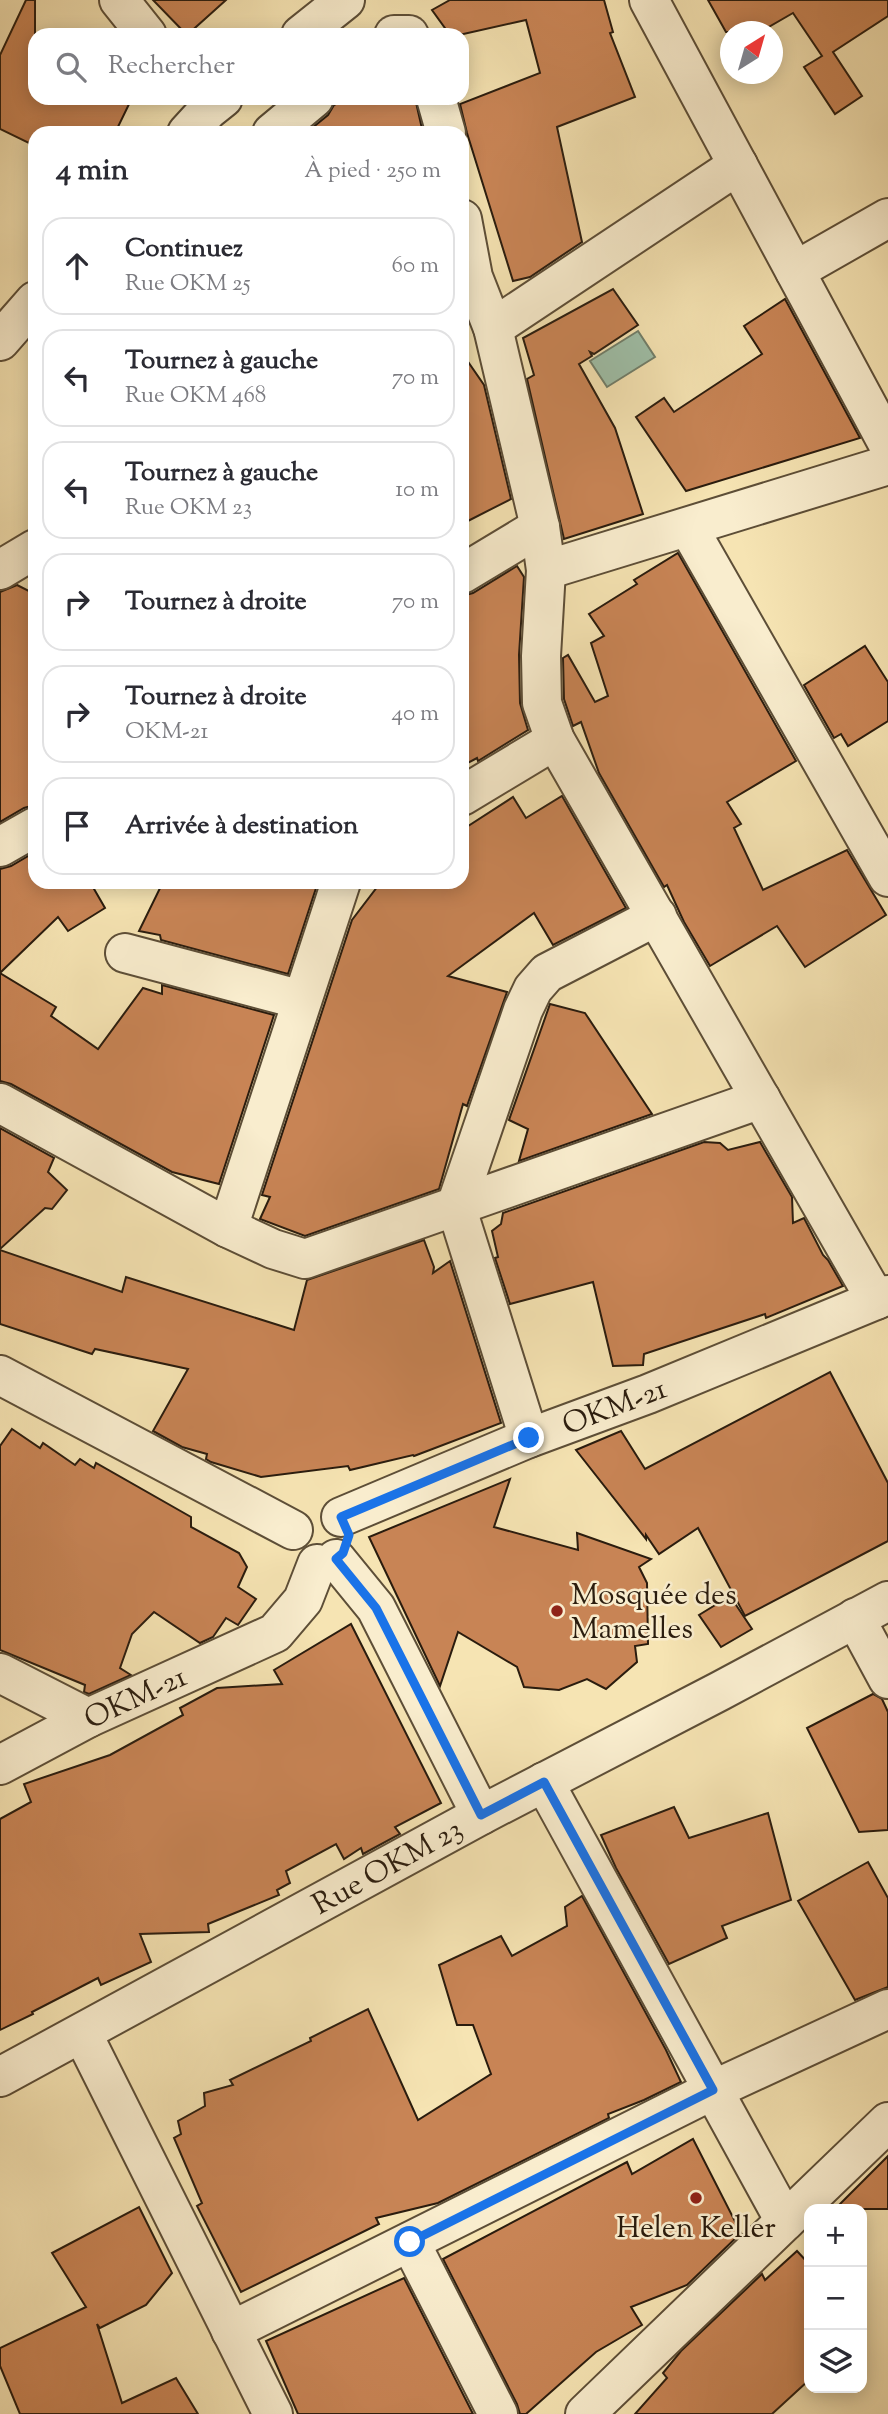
<!DOCTYPE html>
<html lang="fr">
<head>
<meta charset="utf-8">
<style>
	body { margin:0; font-family:"Sorts Mill Goudy",serif; background:#f2f2f3; color:#2b2b33 }
	.controls { position:absolute; right:21px; bottom:21px; display:grid; overflow:hidden; border-radius:14px; box-shadow:0 4px 18px #0003 }
	.controls button { width:63px; height:63px; display:grid; place-items:center; padding:0; border:0; border-bottom:2px solid #e1e1e2; background:#fff; color:#2b2b33; font:35px sans-serif }
	.compass { position:absolute; left:720px; top:21px; width:63px; height:63px; border-radius:50%; background:#fff; box-shadow:0 4px 18px #0003; rotate:37deg }
	.stop { position:absolute; width:21px; height:21px; margin:-16px; border:5px solid #1a73e8; border-radius:50%; background:#fff }
	.stop.end { background:#1a73e8; border-color:#fff; box-shadow:0 2px 7px #0008 }
	.list { margin:0; padding:0; list-style:none }
	h2 { display:flex; justify-content:space-between; align-items:center; height:91px; margin:0; padding:0 28px; font-size:30px }
	h2 small { font-size:23px; font-weight:400; color:#7c7c81 }
	.list li { display:grid; grid-template-columns:46px 1fr auto; gap:21px; align-items:center; box-sizing:border-box; height:98px; margin:0 14px 14px; padding:0 14px; border:2px solid #e1e1e2; border-radius:21px }
	.list b { display:block; font-size:26px; white-space:nowrap }
	.list p { margin:0; font-size:23px; white-space:nowrap; color:#7c7c81 }
	.list em { font-size:23px; font-style:normal; color:#7c7c81 }
	.icon { flex:none; width:38px; height:38px; fill:none; stroke:currentColor; stroke-width:2; stroke-linecap:round; stroke-linejoin:round }
	.map { position:relative; flex:none; width:888px; height:2414px; overflow:hidden }
	.search { position:absolute; background:#fff; box-shadow:0 4px 18px #0003; left:28px; top:28px; width:441px; height:77px; display:flex; align-items:center; gap:18px; box-sizing:border-box; padding:0 24px; border-radius:21px; color:#7c7c81; font-size:26px }
	.panel { position:absolute; background:#fff; box-shadow:0 4px 18px #0003; left:28px; top:126px; width:441px; height:763px; border-radius:21px }
	.map>svg:first-child { display:block }
</style>
</head>
<body>
<div class="map">
<svg width="888" height="2414" viewBox="0 0 888 2414">
	<rect width="100%" height="100%" fill="#f6e4b3"/>
	<filter id="stains"><feTurbulence type="fractalNoise" baseFrequency=".00286" numOctaves="4"/><feColorMatrix values="0 0 0 0 .2 0 0 0 0 .09 0 0 0 0 .02 0 0 0 .5 -.17"/></filter>
	<radialGradient id="worn" r=".72"><stop offset=".6" stop-color="#630" stop-opacity="0"/><stop offset="1" stop-color="#630" stop-opacity=".3"/></radialGradient>
	<path fill="#9ebfa8" stroke="#707e6a" stroke-width="2" d="M638,331L655,357L607,387L590,361Z"/>
	<g fill="#c88455" stroke="#2a1c0e" stroke-width="2">
		<path d="M26,0H35V98H132L115,133H35V146L0,129V55Z"/>
		<path d="M153,0H226L187,35Z"/>
		<path d="M450,0H604L613,32L610,33L635,97L557,127L582,242L530,277L513,281L467,133L460,104L540,73L526,20L459,35H450L432,10Z"/>
		<path d="M708,0H888V16L833,52L862,96L835,114L804,67L822,56L793,13L760,32H726Z"/>
		<path d="M347,98H415L423,133H306L328,115L334,105Z"/>
		<path d="M613,289L638,325L594,354L590,352L592,356L579,364L615,428L643,514L564,539L527,379L534,375L523,338Z"/>
		<path d="M785,299L860,438L686,491L636,417L664,398L674,412L762,354L744,326Z"/>
		<path d="M462,353L484,385L511,499L462,524Z"/>
		<path d="M678,553L796,761L727,802L741,824L734,828L763,890L847,850L886,915L805,967L777,926L710,966L684,922L667,885L664,887L599,773L581,722L573,726L564,699L563,658L568,655L595,702L608,696L591,643L604,636L589,614L637,584L634,580Z"/>
		<path d="M517,566L524,577L519,655L520,703L528,730L478,761L477,758L462,766V596L473,593Z"/>
		<path d="M17,585L35,594V805L24,808L0,822V592Z"/>
		<path d="M865,646L888,682V721L848,746L841,734L834,738L804,685Z"/>
		<path d="M562,796L626,908L553,945L534,913L448,976L507,992L467,1106L463,1104L439,1189L305,1236L260,1219L270,1197L262,1195L352,920L381,882H462V830L513,797L526,818Z"/>
		<path d="M35,852V882H90L105,908L68,931L58,917L0,973L56,1007L51,1016L98,1049L143,988L162,994V985L274,1015L219,1184L172,1172L11,1084L0,1081V869L11,866Z"/>
		<path d="M163,882H318L288,974L161,940L160,935L139,931Z"/>
		<path d="M550,1004L585,1013L652,1114L519,1161L528,1129L509,1120Z"/>
		<path d="M0,1128L54,1158L48,1172L67,1190L52,1209L45,1208L0,1249Z"/>
		<path d="M704,1142L720,1143L728,1150L760,1142L792,1197L793,1223L804,1218L823,1255L828,1260L843,1286L766,1318L765,1314L644,1354L643,1365L613,1366L593,1282L510,1304L495,1258L498,1257L492,1231L501,1224L503,1213Z"/>
		<path d="M424,1240L434,1267L433,1273L450,1261L501,1423L414,1456L413,1455L350,1470L348,1466L261,1477L211,1462L206,1459L207,1454L182,1447L153,1431L188,1369L95,1349L92,1354L0,1324V1250L122,1292L126,1277L294,1330L307,1280Z"/>
		<path d="M830,1372L888,1483V1541L745,1616L698,1528L659,1554L646,1535V1539L576,1450L621,1431L645,1469Z"/>
		<path d="M12,1429L40,1448L43,1443L75,1465L80,1459L94,1468L96,1463L191,1517V1527L239,1553L247,1567L238,1587L256,1599L238,1625L226,1618L213,1637L200,1643L154,1612L132,1634L120,1668L131,1675L89,1694L84,1692L85,1685L0,1650V1446Z"/>
		<path d="M510,1479L494,1527L578,1550L577,1533L651,1559L639,1567L647,1583L648,1644L635,1646L637,1662L606,1689L587,1679L559,1690L524,1687L517,1667L458,1632L440,1686L369,1537Z"/>
		<path d="M730,1596L752,1629L721,1647L699,1615Z"/>
		<path d="M351,1624L441,1803L395,1827L400,1834L363,1854L361,1848L344,1859L336,1844L286,1871L290,1883L277,1890L279,1895L208,1924L209,1932L140,1934L151,1962L101,1985L98,1978L32,2012L33,2014L0,2030V1819L31,1802L24,1784L110,1755L183,1715L180,1708L217,1688L282,1684L274,1670Z"/>
		<path d="M873,1694L882,1699L888,1712V1830L859,1832L807,1728Z"/>
		<path d="M674,1807L689,1838L768,1813L791,1900L722,1926L727,1938L669,1964L616,1868L601,1835Z"/>
		<path d="M868,1862L888,1898V1987L855,2000L798,1901Z"/>
		<path d="M582,1896L666,2050L681,2082L644,2100L608,2114L609,2118L438,2203L376,2218L379,2224L241,2292L197,2206L202,2203L174,2138L181,2134L178,2121L205,2106L204,2093L233,2085L230,2080L311,2041L310,2038L368,2009L418,2120L491,2074L473,2025H457L439,1965L501,1936L512,1956L567,1926L565,1907Z"/>
		<path d="M693,2139L741,2233L687,2285L631,2307L642,2325L596,2352L526,2414H520L517,2404L443,2259L627,2162L632,2174Z"/>
		<path d="M888,2156V2209H835Z"/>
		<path d="M139,2207L172,2273L146,2305L100,2328L97,2324L122,2403L176,2378L198,2414H20L0,2366V2348L86,2307L52,2253Z"/>
		<path d="M797,2251L809,2264V2380L772,2414H635L667,2378L663,2373L681,2351L762,2274L765,2280Z"/>
		<path d="M404,2278L473,2414H298L266,2341Z"/>
	</g>
	<g fill="none" stroke-linecap="round" stroke-linejoin="round">
		<defs>
			<g id="minor">
				<path d="M119,0L147,35"/>
				<path d="M649,0L888,444"/>
				<path d="M301,35L345,0"/>
				<path d="M394,35H409"/>
				<path d="M436,98L446,133"/>
				<path d="M187,133L208,110L223,98"/>
				<path d="M272,133L314,98"/>
				<path d="M462,219L473,277L493,328L540,527L546,570L541,656L542,703L555,740L876,1300"/>
				<path d="M795,271L888,218"/>
				<path d="M493,328L738,165"/>
				<path d="M0,341L35,301"/>
				<path d="M688,527L888,877"/>
				<path d="M0,570L35,549"/>
				<path d="M546,570L888,465"/>
				<path d="M462,574L540,527"/>
				<path d="M462,796L555,740"/>
				<path d="M0,847L35,827"/>
				<path d="M125,953L302,1000"/>
				<path d="M0,1103L228,1228L273,1249L305,1259L761,1099"/>
				<path d="M228,1228L341,882"/>
				<path d="M0,1375L293,1530"/>
				<path d="M529,1438L456,1206L523,1010L533,989L547,973L657,916"/>
				<path d="M341,1517L529,1438L648,1394L888,1295"/>
				<path d="M336,1559L376,1608L481,1815"/>
				<path d="M855,1618L888,1679"/>
				<path d="M0,1673L88,1718"/>
				<path d="M0,1765L88,1718L275,1633L303,1600L317,1564"/>
				<path d="M544,1782L785,2221"/>
				<path d="M82,2033L273,2414"/>
				<path d="M0,2077L481,1815L720,1691L888,1601"/>
				<path d="M410,2242L498,2414"/>
				<path d="M231,2331L713,2090L888,2009"/>
				<path d="M585,2414L888,2122"/>
			</g>
		</defs>
		<use href="#minor" stroke="#5d4e37" stroke-width="42"/>
		<use href="#minor" stroke="#f9edce" stroke-width="38"/>
	</g>
	<g fill="none" stroke-linecap="round" stroke-linejoin="round">
		<path stroke="#1a73e8" stroke-width="9" d="M410,2242L713,2090L544,1782L481,1815L376,1608L336,1559L343,1553L349,1535L341,1517L529,1438"/>
	</g>
	<g fill="#8f2418" stroke="#f9edce" stroke-width="2.5">
		<circle cx="557" cy="1611" r="7"/>
		<circle cx="696" cy="2198" r="7"/>
	</g>
	<g text-anchor="middle" stroke-width="5" stroke-linejoin="round" paint-order="stroke">
		<g font-size="30" fill="#2a1c0e" stroke="#f9edce">
			<text transform="translate(614 1406) rotate(-21)" y="10">OKM-21</text>
			<text transform="translate(135 1697) rotate(-25)" y="10">OKM-21</text>
			<text transform="translate(387 1866) rotate(-29)" y="10">Rue OKM 23</text>
		</g>
		<g font-size="30" fill="#2a1c0e" stroke="#f9edce" text-anchor="start">
			<text x="571" y="1604">Mosquée des<tspan x="571" dy="34">Mamelles</tspan></text>
			<text x="696" y="2237" text-anchor="middle">Helen Keller</text>
		</g>
	</g>
	<rect width="100%" height="100%" filter="url(#stains)"/>
	<rect width="100%" height="100%" fill="url(#worn)"/>
</svg>
<div class="controls">
<button>+</button>
<button>−</button>
<button><svg class="icon" aria-label="layers" viewBox="0 0 24 24"><path d="M12 4l9 5-9 5-9-5zM3 14l9 5 9-5"/></svg></button>
</div>
<svg class="compass" viewBox="-18 -18 36 36"><path d="M0-13l5 13h-10z" fill="#e53935"/><path d="M0 13l5-13h-10z" fill="#7c7c81"/></svg>
<div class="stop" style="left:410px;top:2242px"></div>
<div class="stop end" style="left:529px;top:1438px"></div>
<div class="search"><svg class="icon" aria-label="search" viewBox="0 0 24 24"><circle cx="10" cy="10" r="6"/><path d="M15 15l6 6"/></svg>Rechercher</div>
<section class="panel">
<h2>4 min<small>À pied · 250 m</small></h2>
<ul class="list">
<li><svg class="icon" aria-label="ahead" viewBox="0 0 24 24"><path d="M12 20V5M6 11l6-6 6 6"/></svg><div><b>Continuez</b><p>Rue OKM 25</p></div><em>60 m</em></li>
<li><svg class="icon" aria-label="left" viewBox="0 0 24 24"><path d="M17 20v-9H6M10 6l-5 5 5 5"/></svg><div><b>Tournez à gauche</b><p>Rue OKM 468</p></div><em>70 m</em></li>
<li><svg class="icon" aria-label="left" viewBox="0 0 24 24"><path d="M17 20v-9H6M10 6l-5 5 5 5"/></svg><div><b>Tournez à gauche</b><p>Rue OKM 23</p></div><em>10 m</em></li>
<li><svg class="icon" aria-label="right" viewBox="0 0 24 24"><path d="M7 20v-9h11M14 6l5 5-5 5"/></svg><div><b>Tournez à droite</b></div><em>70 m</em></li>
<li><svg class="icon" aria-label="right" viewBox="0 0 24 24"><path d="M7 20v-9h11M14 6l5 5-5 5"/></svg><div><b>Tournez à droite</b><p>OKM-21</p></div><em>40 m</em></li>
<li><svg class="icon" aria-label="arrive" viewBox="0 0 24 24"><path d="M6 21V4h12l-3 4 3 4H6"/></svg><div><b>Arrivée à destination</b></div></li>
</ul>
</section>
</div>
</body>
</html>
